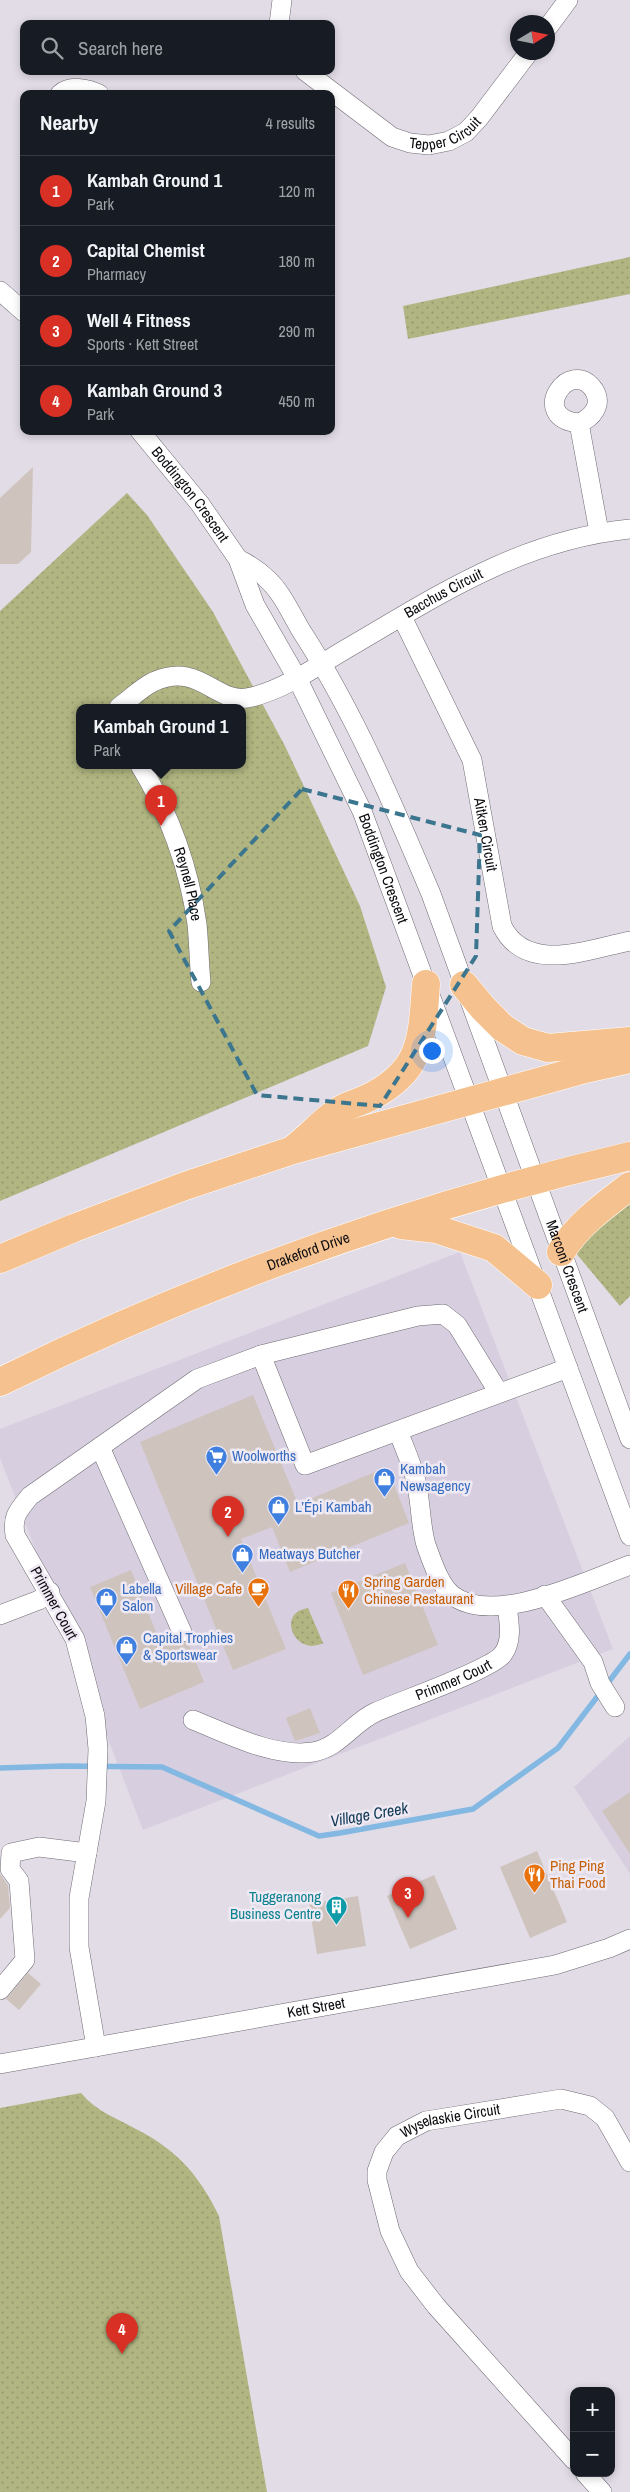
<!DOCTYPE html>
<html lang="en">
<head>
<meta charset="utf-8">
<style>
	body { margin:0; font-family:"Archivo Narrow",sans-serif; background:#20242c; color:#f1f3f6 }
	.controls { position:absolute; right:15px; bottom:15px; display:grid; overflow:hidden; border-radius:10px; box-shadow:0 2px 8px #0003 }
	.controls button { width:45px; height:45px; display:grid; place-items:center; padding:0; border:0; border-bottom:1px solid #363941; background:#171b24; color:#f1f3f6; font:25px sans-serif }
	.compass { position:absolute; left:510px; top:15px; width:45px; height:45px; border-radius:50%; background:#171b24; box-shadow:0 2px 8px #0003; rotate:80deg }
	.you { position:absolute; left:431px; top:1050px; width:18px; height:18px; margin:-12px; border:4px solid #fff; border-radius:50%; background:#1a73e8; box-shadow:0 0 0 8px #1a73e833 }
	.badge { display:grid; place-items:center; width:32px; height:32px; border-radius:50%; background:#d93025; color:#fff; font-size:16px; font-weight:700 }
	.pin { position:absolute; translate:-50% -41px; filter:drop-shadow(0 1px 2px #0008) }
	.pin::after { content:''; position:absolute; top:26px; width:18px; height:15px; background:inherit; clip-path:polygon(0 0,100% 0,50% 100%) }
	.popup { position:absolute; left:76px; top:704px; width:170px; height:65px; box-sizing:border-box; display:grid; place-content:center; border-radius:10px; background:#171b24; filter:drop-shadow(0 1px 4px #0005); font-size:16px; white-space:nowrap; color:#9ea1a6 }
	.popup b { font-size:19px; color:#f1f3f6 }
	.popup::after { content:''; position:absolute; left:50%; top:100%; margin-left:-10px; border:10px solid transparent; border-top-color:#171b24 }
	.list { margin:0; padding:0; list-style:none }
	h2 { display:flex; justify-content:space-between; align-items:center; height:65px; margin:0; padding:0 20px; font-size:21px }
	h2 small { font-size:16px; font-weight:400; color:#9ea1a6 }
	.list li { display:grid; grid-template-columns:32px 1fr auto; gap:15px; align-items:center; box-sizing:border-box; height:70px; padding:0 20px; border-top:1px solid #363941 }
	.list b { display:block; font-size:19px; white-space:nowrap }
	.list p { margin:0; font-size:16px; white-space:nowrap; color:#9ea1a6 }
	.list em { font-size:16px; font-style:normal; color:#9ea1a6 }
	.icon { flex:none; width:28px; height:28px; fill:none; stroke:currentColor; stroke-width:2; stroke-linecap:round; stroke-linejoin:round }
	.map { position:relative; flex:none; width:630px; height:2492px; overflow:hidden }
	.search { position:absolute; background:#171b24; box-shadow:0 2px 8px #0003; left:20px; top:20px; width:315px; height:55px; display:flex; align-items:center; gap:12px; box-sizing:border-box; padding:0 18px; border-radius:10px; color:#9ea1a6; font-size:19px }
	.panel { position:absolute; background:#171b24; box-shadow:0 2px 8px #0003; left:20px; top:90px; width:315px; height:345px; border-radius:10px }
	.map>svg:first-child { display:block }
</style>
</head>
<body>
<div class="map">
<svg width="630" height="2492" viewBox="0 0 630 2492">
	<defs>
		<pattern id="park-dots" width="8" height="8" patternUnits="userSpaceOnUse" patternTransform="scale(1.25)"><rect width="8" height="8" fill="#b0b581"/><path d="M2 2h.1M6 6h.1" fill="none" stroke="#969a6e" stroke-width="1.8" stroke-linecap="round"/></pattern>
	</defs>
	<rect width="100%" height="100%" fill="#e2dce7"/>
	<g fill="#d7cedf">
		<path d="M460,1252L613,1649L143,1830L0,1458V1429Z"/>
		<path d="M630,1736V1874L574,1787Z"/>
	</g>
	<g fill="url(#park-dots)" fill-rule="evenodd">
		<path d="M630,257V294L408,339L403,306Z"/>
		<path d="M127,493L147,515L213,612L285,746L360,906L386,987L368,1046L0,1201V611ZM80,707H242V765H80Z"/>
		<path d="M630,1199V1296L620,1306L575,1252L582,1234Z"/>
		<path d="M308,1608L323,1643H324C318,1645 313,1647 307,1645C294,1642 285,1623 296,1613C299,1610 304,1609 308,1608Z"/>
		<path d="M81,2093C96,2111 116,2118 136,2129C177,2150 199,2175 219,2216L267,2492H0V2108Z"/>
	</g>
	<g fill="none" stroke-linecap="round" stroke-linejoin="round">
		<path stroke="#83b8e3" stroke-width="5.5" d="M0,1768L64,1766L162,1767L319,1836L340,1833L473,1809L558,1748L630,1654"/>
	</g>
	<g fill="#cec4bd">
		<path d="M33,467L31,552L18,564H0V498Z"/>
		<path d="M253,1395L298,1504L387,1467L409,1523L290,1572L272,1527L241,1539L286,1649L233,1670L140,1442Z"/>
		<path d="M405,1563L438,1645L363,1675L331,1593Z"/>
		<path d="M131,1570L162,1647L176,1641L188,1642L204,1682L140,1709L90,1587Z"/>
		<path d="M310,1708L320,1733L295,1741L286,1718Z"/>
		<path d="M630,1792V1854L602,1811Z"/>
		<path d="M537,1851L567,1922L530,1938L500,1867Z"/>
		<path d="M0,1874L8,1885L10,1908L0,1919Z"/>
		<path d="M434,1875L457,1929L410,1949L387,1896Z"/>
		<path d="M358,1896L366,1946L317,1954L309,1904Z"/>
		<path d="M28,1973L41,1984L19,2010L6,1999Z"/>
	</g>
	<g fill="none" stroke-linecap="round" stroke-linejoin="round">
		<defs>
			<g id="minor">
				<path d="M279,24L282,0"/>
				<path d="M548,27L568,0"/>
				<path id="s1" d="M305,71L392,137L410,143L429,145L449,141L466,132L479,118L529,52"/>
				<path d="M60,94C70,85 87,88 99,94"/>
				<path d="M0,291L24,312"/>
				<path d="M579,423C592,418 603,405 594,390C570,355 527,418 579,423L599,532"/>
				<path id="s2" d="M140,431L200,504L238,559L255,605L297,678L362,811L630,1536"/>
				<path id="s3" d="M238,559C248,564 258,570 266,578C282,592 291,614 302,632C355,714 393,804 431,894L630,1439"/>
				<path id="s4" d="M402,617L472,760L502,926C526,975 589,949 630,941"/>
				<path id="s5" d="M119,707C130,699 141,688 153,682C202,660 215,707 252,697C288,688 321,663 353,645C443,592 523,540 630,529"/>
				<path id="s6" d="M140,765C169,813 189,868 197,924C199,943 199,963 201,982"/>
				<path d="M261,1355L305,1465L568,1368"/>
				<path d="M398,1431C404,1447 412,1464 416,1481C421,1502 420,1524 426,1545C432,1561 439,1584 452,1595C493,1627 586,1581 630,1565"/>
				<path d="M100,1447L182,1632"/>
				<path d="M545,1595L593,1662L600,1683L615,1707"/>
				<path d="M0,1615L39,1600L50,1592"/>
				<path id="s7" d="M193,1720C228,1734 274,1758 313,1752C339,1748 353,1722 376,1712C400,1701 491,1670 503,1654C513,1640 509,1622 507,1606"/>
				<path d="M0,1990L25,1960L19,1881L10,1869L11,1853L39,1847L87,1853"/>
				<path d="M96,2047L79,1947V1898L96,1801L98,1749L95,1716L75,1639L15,1535C12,1516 18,1511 30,1496L197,1379L261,1355L418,1316L443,1314L457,1325L499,1393"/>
				<path id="s8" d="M0,2064L555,1965L609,1948L630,1939"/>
				<path id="s9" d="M574,2460L436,2306L409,2271L390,2231L377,2180V2171L384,2152L397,2136L426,2121L561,2099L590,2106L605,2118L630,2162"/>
				<path d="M585,2473L602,2492"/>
			</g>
			<g id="highway">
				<path d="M464,985L483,1008L503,1028L523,1041L548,1048L630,1041"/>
				<path d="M296,1147C310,1136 322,1122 337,1112C346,1105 358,1103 368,1098C423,1071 422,1039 426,984"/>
				<path d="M401,1225L436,1229L494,1248L538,1285"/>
				<path d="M561,1252C577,1225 605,1205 630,1186"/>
				<path d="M0,1259L74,1228L185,1186L293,1150L585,1069L630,1059"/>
				<path id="s10" d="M0,1382C200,1283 413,1207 630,1156"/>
			</g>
		</defs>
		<use href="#minor" stroke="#6f6a73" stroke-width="20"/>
		<use href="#highway" stroke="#fff" stroke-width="29"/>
		<use href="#minor" stroke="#fff" stroke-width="19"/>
		<use href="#highway" stroke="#f5c28f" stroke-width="28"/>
	</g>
	<path fill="none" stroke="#3b768e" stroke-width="4" stroke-dasharray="10 6" stroke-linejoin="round" d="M302,789L480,835L476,956L380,1106L257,1095L169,931Z"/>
	<defs>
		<symbol id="supermarket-pin" viewBox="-11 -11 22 30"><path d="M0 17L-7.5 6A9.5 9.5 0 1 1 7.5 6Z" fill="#3f7fe0" stroke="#efe9f4"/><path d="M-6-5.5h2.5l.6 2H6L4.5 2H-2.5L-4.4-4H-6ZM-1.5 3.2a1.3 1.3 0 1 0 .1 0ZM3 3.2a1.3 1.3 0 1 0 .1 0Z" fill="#fff"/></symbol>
		<symbol id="shop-pin" viewBox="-11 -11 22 30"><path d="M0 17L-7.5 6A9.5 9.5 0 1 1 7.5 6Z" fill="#3f7fe0" stroke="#efe9f4"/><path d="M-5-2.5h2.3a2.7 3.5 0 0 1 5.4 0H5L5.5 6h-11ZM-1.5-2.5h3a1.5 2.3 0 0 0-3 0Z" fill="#fff"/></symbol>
		<symbol id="cafe-pin" viewBox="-11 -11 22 30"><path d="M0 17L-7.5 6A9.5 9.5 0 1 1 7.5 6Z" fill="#e8710a" stroke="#efe9f4"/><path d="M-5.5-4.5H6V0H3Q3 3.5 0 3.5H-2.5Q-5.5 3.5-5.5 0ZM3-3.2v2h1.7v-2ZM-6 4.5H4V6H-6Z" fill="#fff"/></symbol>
		<symbol id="restaurant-pin" viewBox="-11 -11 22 30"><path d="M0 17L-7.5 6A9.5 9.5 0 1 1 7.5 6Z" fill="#e8710a" stroke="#efe9f4"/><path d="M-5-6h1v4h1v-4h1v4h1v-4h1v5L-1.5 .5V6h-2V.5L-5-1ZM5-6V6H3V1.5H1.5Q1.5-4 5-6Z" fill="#fff"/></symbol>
		<symbol id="building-pin" viewBox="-11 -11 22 30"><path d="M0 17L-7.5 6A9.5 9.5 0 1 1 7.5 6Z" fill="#0f9aa8" stroke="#efe9f4"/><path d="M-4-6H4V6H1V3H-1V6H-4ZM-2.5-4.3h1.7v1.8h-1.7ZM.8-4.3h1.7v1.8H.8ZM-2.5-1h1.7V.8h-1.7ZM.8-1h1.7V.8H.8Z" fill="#fff"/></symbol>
	</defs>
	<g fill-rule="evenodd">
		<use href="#supermarket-pin" x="204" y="1444" width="25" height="34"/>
		<use href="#shop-pin" x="372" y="1466" width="25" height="34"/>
		<use href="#shop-pin" x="266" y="1494" width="25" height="34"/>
		<use href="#shop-pin" x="230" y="1542" width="25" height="34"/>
		<use href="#cafe-pin" x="246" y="1576" width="25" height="34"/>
		<use href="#restaurant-pin" x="336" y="1578" width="25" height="34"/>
		<use href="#shop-pin" x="94" y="1586" width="25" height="34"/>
		<use href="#shop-pin" x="114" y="1634" width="25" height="34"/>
		<use href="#restaurant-pin" x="522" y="1862" width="25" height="34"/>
		<use href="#building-pin" x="324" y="1894" width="25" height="34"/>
	</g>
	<g text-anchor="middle" stroke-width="5" stroke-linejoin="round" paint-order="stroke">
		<g font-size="15" fill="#0d0b0f" stroke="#efe9f4">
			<text dy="5" stroke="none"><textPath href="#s1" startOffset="166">Tepper Circuit</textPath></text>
			<text dy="5" stroke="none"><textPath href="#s2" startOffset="81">Boddington Crescent</textPath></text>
			<text dy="5" stroke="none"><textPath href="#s5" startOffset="365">Bacchus Circuit</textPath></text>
			<text dy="5" stroke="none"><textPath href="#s4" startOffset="235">Aitken Circuit</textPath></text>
			<text dy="5" stroke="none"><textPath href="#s2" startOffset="504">Boddington Crescent</textPath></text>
			<text dy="5" stroke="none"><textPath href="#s6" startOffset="129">Reynell Place</textPath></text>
			<text dy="5" stroke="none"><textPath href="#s10" startOffset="335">Drakeford Drive</textPath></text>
			<text dy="5" stroke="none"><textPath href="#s3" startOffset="788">Marconi Crescent</textPath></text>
			<text transform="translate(54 1603) rotate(61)" y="5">Primmer Court</text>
			<text dy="5" stroke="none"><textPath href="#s7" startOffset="285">Primmer Court</textPath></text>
			<text dy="5" stroke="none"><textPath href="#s8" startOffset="321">Kett Street</textPath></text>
			<text dy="5" stroke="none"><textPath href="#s9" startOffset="454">Wyselaskie Circuit</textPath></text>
		</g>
		<g font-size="15" fill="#366cbe" stroke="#efe9f4" text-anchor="start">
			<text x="232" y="1461">Woolworths</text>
			<text x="400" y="1474">Kambah<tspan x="400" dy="17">Newsagency</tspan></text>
			<text x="295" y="1512">L’Épi Kambah</text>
			<text x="259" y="1559">Meatways Butcher</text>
			<text x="122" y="1594">Labella<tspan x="122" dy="17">Salon</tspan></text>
			<text x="143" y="1643">Capital Trophies<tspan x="143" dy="17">&amp; Sportswear</tspan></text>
		</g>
		<g font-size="15" fill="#c56008" stroke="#efe9f4" text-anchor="start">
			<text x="364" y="1587">Spring Garden<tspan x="364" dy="17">Chinese Restaurant</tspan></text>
			<text x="242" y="1594" text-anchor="end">Village Cafe</text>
			<text x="550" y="1871">Ping Ping<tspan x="550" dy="17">Thai Food</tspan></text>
		</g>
		<g font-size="15" fill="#0d838f" stroke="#efe9f4" text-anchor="end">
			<text x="321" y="1902">Tuggeranong<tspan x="321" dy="17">Business Centre</tspan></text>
		</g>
		<g font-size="16" font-style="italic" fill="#0f3855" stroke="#efe9f4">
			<text transform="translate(369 1814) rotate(-10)" y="6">Village Creek</text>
		</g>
	</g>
</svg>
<div class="controls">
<button>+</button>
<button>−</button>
</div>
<svg class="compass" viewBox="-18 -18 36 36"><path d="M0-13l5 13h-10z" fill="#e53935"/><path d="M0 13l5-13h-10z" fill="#9ea1a6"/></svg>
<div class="you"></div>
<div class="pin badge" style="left:161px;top:826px">1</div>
<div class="popup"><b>Kambah Ground 1</b>Park</div>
<div class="pin badge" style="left:228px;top:1537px">2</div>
<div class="pin badge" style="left:408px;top:1918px">3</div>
<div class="pin badge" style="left:122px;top:2354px">4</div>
<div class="search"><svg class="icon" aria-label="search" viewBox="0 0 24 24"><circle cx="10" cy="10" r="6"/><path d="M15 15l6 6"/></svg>Search here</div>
<section class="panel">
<h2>Nearby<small>4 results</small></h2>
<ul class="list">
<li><span class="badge">1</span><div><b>Kambah Ground 1</b><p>Park</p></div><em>120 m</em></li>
<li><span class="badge">2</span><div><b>Capital Chemist</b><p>Pharmacy</p></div><em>180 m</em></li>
<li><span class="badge">3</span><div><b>Well 4 Fitness</b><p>Sports · Kett Street</p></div><em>290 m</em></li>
<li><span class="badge">4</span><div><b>Kambah Ground 3</b><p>Park</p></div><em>450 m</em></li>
</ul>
</section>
</div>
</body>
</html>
